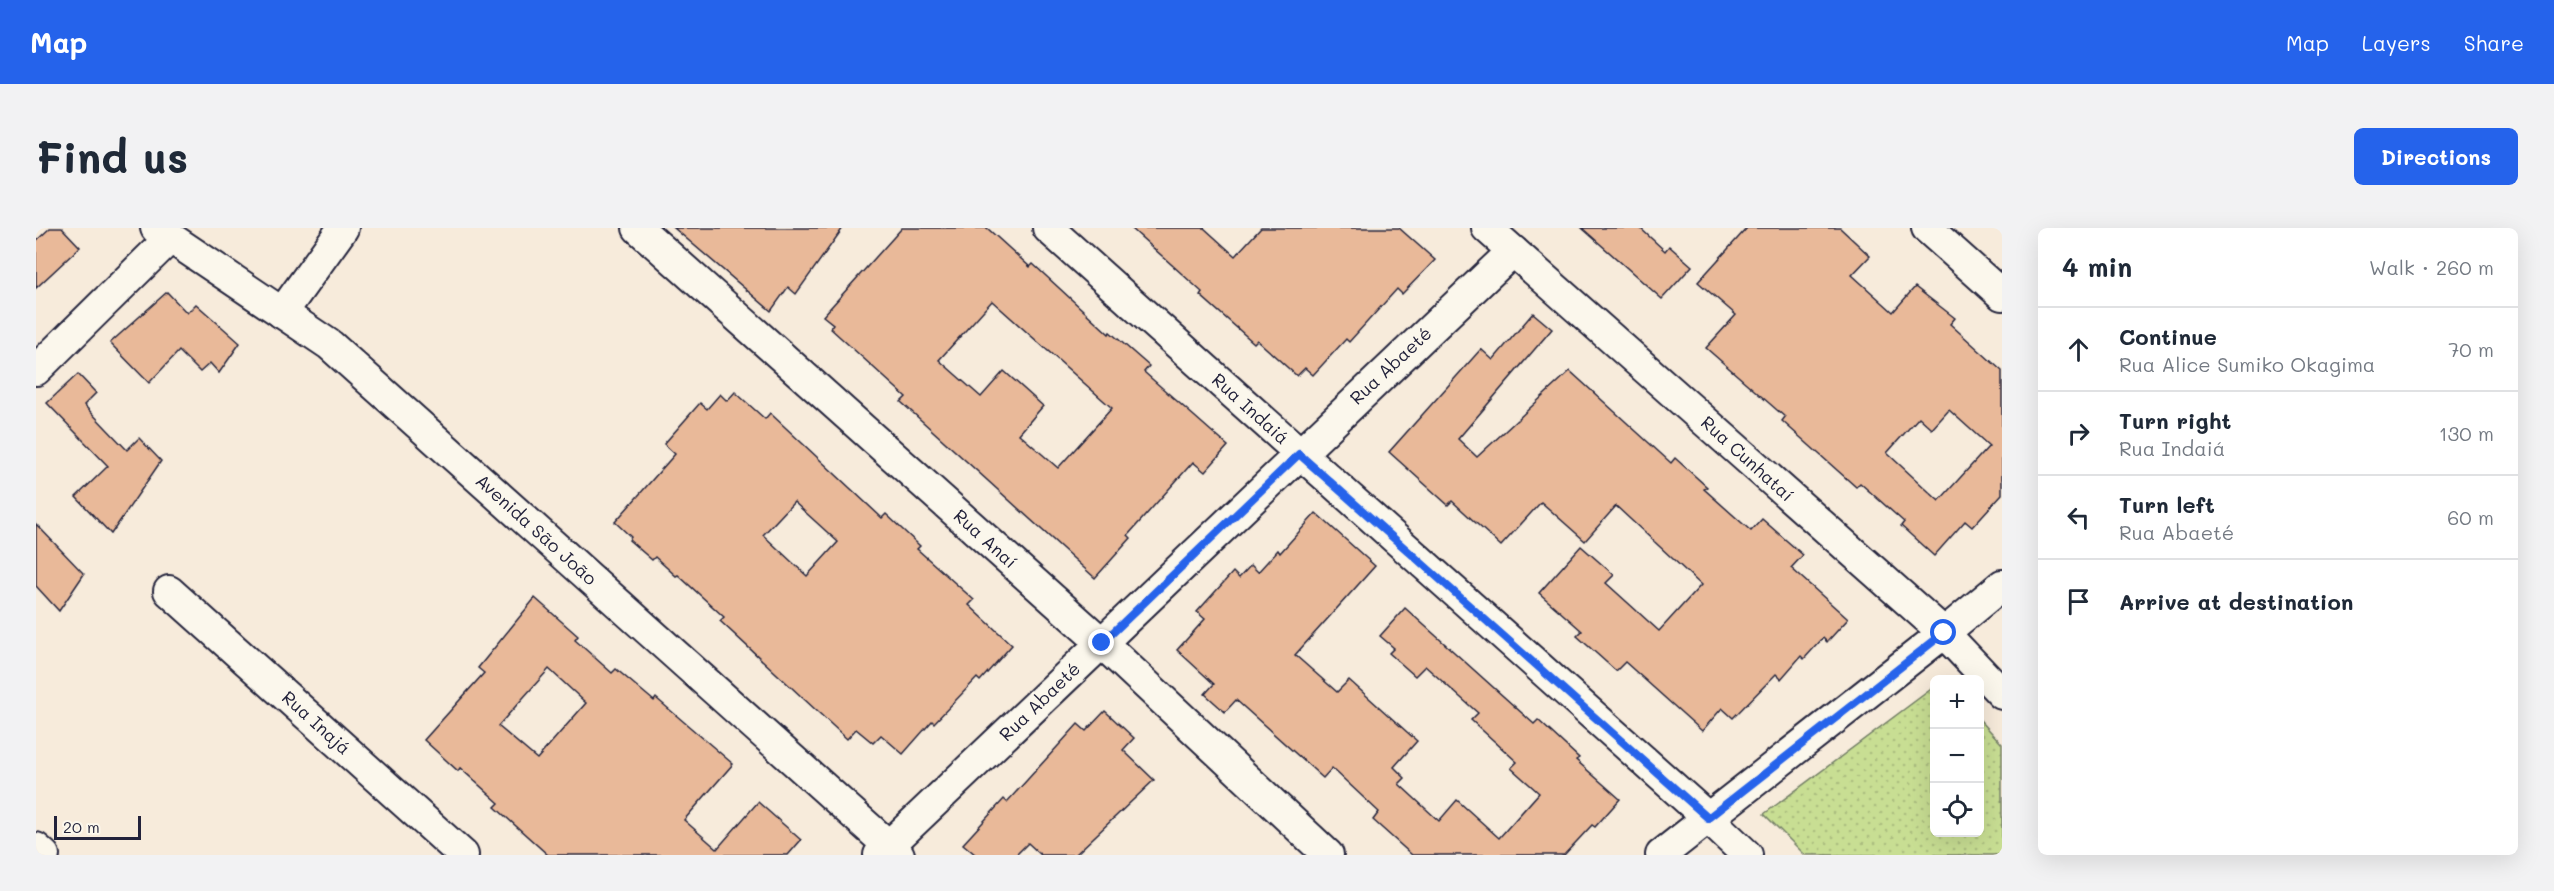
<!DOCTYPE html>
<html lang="en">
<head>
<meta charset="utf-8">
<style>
	body { margin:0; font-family:Mali,sans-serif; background:#f2f2f3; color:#1f2937 }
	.controls { position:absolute; right:18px; bottom:18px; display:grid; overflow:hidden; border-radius:9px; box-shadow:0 6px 24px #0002 }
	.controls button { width:54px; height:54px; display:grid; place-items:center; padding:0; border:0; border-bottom:2px solid #e0e1e3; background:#fff; color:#1f2937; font:30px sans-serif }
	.scale { position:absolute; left:18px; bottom:15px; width:87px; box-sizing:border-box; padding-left:6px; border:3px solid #22223b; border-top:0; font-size:16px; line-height:21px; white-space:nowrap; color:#22223b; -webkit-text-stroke:4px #fbf7ec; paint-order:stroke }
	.stop { position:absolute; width:18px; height:18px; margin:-14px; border:4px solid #2563eb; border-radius:50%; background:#fff }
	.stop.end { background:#2563eb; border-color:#fff; box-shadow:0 2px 6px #0008 }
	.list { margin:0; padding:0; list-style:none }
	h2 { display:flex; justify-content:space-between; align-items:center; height:78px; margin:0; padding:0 24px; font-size:26px }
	h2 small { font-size:20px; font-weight:400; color:#747a83 }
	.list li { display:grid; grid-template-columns:39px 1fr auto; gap:18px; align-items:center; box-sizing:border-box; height:84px; padding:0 24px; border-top:2px solid #e0e1e3 }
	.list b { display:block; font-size:22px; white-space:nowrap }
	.list p { margin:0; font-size:20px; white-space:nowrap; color:#747a83 }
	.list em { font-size:20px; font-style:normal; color:#747a83 }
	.icon { flex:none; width:33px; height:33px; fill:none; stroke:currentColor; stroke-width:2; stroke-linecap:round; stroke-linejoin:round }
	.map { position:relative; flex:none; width:1966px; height:627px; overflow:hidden; border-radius:9px }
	header { display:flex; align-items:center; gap:36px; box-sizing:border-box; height:84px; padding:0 30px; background:#2563eb; color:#fff }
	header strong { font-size:28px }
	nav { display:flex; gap:33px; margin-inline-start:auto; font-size:21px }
	.intro { display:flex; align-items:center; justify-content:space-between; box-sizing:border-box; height:144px; padding:0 36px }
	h1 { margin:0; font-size:42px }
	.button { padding:15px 27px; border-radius:9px; background:#2563eb; color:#fff; font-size:21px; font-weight:700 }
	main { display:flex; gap:36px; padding:0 36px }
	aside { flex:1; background:#fff; border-radius:9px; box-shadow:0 6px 24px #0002 }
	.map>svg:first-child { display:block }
</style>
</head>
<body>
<header>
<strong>Map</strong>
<nav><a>Map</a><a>Layers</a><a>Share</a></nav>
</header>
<div class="intro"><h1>Find us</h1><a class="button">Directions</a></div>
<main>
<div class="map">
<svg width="1966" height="627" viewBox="0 0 1966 627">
	<defs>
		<pattern id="park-dots" width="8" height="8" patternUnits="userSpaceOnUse" patternTransform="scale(1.5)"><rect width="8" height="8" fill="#c8de93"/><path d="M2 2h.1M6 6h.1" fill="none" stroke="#acbe80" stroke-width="1.8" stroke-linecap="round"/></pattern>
	</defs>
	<rect width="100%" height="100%" fill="#f7ebdb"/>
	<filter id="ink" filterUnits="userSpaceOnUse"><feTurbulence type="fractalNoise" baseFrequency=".0167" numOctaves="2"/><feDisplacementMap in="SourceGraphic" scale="12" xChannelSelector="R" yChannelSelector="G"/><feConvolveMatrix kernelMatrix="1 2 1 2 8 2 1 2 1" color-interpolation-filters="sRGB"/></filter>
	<g filter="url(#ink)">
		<path fill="url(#park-dots)" stroke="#758067" stroke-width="1.5" d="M1898,459V604H1944V492L1966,516V627H1769L1728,586Z"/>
		<g fill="#e9b999" stroke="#22223b" stroke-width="1.5" fill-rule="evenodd">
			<path d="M14,0H26L44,19L0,60V13Z"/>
			<path d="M638,0H807L760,66L752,59L735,83Z"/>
			<path d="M866,0H951L994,39L997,36L1073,106L1074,104L1113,138L1108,144L1192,218L1169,244L1157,234L1092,307L1095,310L1059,350L865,174L870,169L794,100L797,96L787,88ZM956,73L1076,180L1022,240L983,206L1007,178L968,143L945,169L903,132Z"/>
			<path d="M1095,0H1168L1199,28L1225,0H1363L1399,32L1366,66L1361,61L1313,114L1310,111L1277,147L1269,140L1261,148L1221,112L1218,115L1164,67L1166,64Z"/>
			<path d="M1546,0H1604L1629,23L1633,18L1656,38L1626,71Z"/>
			<path d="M1711,0H1804L1834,28L1816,47L1857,84L1879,59L1919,90L1914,96L1966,143V266L1936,299L1929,293L1898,328L1865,298L1868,294L1824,255L1820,259L1746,193L1749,189L1670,120L1700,87L1662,54ZM1913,182L1953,218L1903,273L1851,225L1883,189L1896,201Z"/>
			<path d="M131,64L151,85L160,76L204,115L183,145L174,135L164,144L143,123L113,155L74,115Z"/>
			<path d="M1497,85L1516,101L1422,211L1441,229L1534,143L1635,235L1639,230L1671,259L1668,261L1715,303L1726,291L1767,327L1755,340L1812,391L1791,414L1787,410L1768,431L1765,428L1745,451L1740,446L1697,490L1686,480L1666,503L1589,434L1580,443L1541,408L1546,403L1503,365L1545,318L1578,347L1570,355L1623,403L1665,357L1580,278L1549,313L1505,274L1465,318L1416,273L1412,277L1353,224L1445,121L1457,132Z"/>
			<path d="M42,146L60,165L48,177L91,222L103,210L125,233L75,306L40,269L72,238L11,175Z"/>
			<path d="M699,164L729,191L734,185L846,290L850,286L884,318L881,321L938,372L933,377L976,417L944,453L941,450L898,495L896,493L867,526L845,507L837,515L820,501L811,511L684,393L688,389L642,347L640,348L619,329L616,332L593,312L595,309L579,294L639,226L628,216L664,175L671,181L684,166L691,173ZM758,274L802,314L771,348L727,307Z"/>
			<path d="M1280,285L1339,338L1259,427L1301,464L1313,452L1381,513L1358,539L1369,550L1363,556L1403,593L1421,572L1463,610L1503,565L1475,540L1481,534L1435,492L1442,485L1389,438L1379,448L1353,425L1358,420L1344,408L1369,380L1498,496L1502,492L1543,530L1540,532L1584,571L1559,599L1556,597L1528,627H1376L1337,592L1343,584L1296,540L1287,550L1200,472L1189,484L1169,466L1178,456L1141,422L1169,391L1161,384L1197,344L1203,350L1215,337L1222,344L1242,322L1244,325Z"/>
			<path d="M0,296L48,346L23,383L0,358Z"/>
			<path d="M499,370L542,408L539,412L576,445L580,441L618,473L620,470L697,536L648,592L681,621L722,574L765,612L752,627H512L459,579L463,575L424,540L422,543L388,512L448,445L442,440ZM513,441L550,475L501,531L462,498Z"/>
			<path d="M1069,483L1098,510L1087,522L1118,552L1039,627H1005L992,615L980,627H940L927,616L968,571L971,574L1042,496L1050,503Z"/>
		</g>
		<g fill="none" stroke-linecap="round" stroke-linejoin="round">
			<defs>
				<g id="minor">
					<path d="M120,0L294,117L863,627"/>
					<path d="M602,0L1066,415L1292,627"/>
					<path d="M1012,0L1672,590L1711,627"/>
					<path d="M1451,0L1908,405L1966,466"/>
					<path d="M1891,0L1966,67"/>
					<path d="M246,85L307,0"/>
					<path d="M0,142L134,10"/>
					<path d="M133,363L427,627"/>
					<path d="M0,620L8,627"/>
					<path d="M843,627L1477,23"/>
					<path d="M1625,627L1908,405L1966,357"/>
				</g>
			</defs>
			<use href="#minor" stroke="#22223b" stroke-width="34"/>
			<use href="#minor" stroke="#fbf7ec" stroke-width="30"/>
		</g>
	</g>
	<g fill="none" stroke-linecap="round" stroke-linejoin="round" filter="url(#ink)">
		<path stroke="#2563eb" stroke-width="8" d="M1066,415L1263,226L1672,590L1908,405"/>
	</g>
	<g text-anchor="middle" stroke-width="4.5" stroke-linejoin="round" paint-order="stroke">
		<g font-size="18" fill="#22223b" stroke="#fbf7ec">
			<text transform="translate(1355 138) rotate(-43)" y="6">Rua Abaeté</text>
			<text transform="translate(1214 181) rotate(42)" y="6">Rua Indaiá</text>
			<text transform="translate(1711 231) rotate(42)" y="6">Rua Cunhataí</text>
			<text transform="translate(500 302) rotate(42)" y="6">Avenida São João</text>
			<text transform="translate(949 311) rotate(42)" y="6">Rua Anaí</text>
			<text transform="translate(1004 474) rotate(-44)" y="6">Rua Abaeté</text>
			<text transform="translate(280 495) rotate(42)" y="6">Rua Inajá</text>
		</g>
	</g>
</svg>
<div class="controls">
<button>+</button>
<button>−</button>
<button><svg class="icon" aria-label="locate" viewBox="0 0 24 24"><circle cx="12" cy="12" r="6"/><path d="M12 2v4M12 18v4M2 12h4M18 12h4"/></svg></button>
</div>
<div class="scale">20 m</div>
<div class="stop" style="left:1908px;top:405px"></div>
<div class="stop end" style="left:1066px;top:415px"></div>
</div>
<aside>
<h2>4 min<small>Walk · 260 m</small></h2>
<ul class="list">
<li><svg class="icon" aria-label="ahead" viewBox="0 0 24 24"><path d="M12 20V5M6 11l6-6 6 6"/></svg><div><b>Continue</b><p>Rua Alice Sumiko Okagima</p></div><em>70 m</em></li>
<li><svg class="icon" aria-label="right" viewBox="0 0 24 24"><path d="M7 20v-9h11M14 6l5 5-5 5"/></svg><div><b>Turn right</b><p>Rua Indaiá</p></div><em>130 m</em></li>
<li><svg class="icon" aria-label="left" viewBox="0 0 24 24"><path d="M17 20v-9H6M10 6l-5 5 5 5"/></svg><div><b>Turn left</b><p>Rua Abaeté</p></div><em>60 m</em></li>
<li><svg class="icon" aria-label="arrive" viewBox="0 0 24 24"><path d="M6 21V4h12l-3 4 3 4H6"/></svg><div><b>Arrive at destination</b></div></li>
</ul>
</aside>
</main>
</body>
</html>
